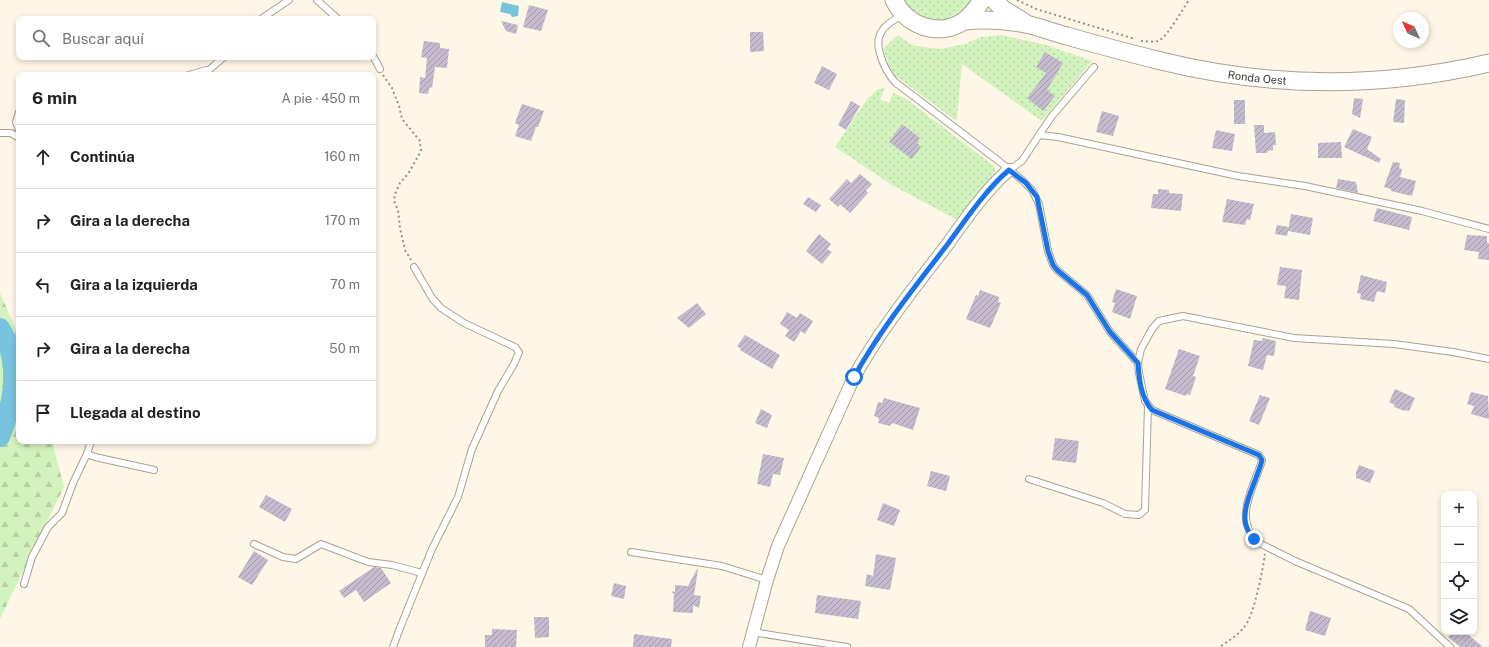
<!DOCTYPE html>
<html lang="es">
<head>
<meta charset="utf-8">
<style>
	body { margin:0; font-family:"Public Sans",sans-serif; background:#f2f2f2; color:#202124 }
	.controls { position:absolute; right:12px; bottom:12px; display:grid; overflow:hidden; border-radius:8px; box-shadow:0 2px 6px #0003 }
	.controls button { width:36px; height:36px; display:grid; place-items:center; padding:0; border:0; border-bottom:1px solid #e0e0e0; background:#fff; color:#202124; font:20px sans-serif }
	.compass { position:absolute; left:1393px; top:12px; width:36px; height:36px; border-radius:50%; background:#fff; box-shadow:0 2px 6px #0003; rotate:314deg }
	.stop { position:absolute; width:12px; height:12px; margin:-9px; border:3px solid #1a73e8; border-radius:50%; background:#fff }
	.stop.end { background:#1a73e8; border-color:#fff; box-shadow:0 1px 4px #0008 }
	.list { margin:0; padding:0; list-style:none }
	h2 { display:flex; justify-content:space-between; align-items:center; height:52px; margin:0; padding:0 16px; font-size:17px }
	h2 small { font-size:13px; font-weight:400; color:#757577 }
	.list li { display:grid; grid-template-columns:26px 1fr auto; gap:12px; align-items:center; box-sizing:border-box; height:64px; padding:0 16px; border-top:1px solid #e0e0e0 }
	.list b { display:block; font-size:15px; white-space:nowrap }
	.list em { font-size:13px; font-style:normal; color:#757577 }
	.icon { flex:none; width:22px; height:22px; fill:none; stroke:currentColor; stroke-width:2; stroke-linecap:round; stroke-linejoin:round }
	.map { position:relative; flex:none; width:1489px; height:647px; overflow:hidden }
	.search { position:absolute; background:#fff; box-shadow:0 2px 6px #0003; left:16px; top:16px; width:360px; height:44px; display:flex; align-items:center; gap:10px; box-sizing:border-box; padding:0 14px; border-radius:8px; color:#757577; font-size:15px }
	.panel { position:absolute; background:#fff; box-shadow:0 2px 6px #0003; left:16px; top:72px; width:360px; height:372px; border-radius:8px }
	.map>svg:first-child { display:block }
</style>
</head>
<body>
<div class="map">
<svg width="1489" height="647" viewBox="0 0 1489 647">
	<defs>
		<pattern id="grass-dots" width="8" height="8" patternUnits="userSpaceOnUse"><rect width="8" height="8" fill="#d2f3bd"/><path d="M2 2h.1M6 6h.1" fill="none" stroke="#b5d1a3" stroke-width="1.8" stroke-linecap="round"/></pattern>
		<pattern id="forest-firs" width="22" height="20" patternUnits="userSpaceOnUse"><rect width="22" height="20" fill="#d2f3bd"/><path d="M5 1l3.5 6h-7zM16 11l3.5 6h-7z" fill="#b5d1a3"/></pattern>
		<pattern id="building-hatch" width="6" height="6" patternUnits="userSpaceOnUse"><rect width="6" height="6" fill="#c4bcce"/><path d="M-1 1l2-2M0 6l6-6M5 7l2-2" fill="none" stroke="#a19aa8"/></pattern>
	</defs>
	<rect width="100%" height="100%" fill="#fef7e8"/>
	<g fill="url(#grass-dots)">
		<path d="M902,0H973C970,3 968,7 965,10C952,22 929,25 914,15C910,11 906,4 902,0Z"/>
		<path d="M898,35L909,43L916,46L941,49L965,44L980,37L1001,35L1046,45L1092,61L1042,121L962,64L957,118L956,121L893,74L883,49Z"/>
		<path d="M885,88L880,99L889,103L893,93L905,98L994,166L996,172L995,175L959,221L892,185L835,147L867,99L878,89Z"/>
	</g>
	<path fill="url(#forest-firs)" d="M0,293L19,336V441H52L64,487L0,619Z"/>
	<path fill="#78c4de" d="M502,2L519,6L518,16L512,17L510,14L500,12Z"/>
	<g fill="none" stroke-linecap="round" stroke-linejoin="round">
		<path stroke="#78c4de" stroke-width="20" d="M0,328C21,362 14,402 0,437"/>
	</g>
	<g fill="url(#building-hatch)">
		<path d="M529,5L548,10L541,31L523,27Z"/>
		<path d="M501,21L518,25L516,34L506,31Z"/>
		<path d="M750,32H763L764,51L750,52Z"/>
		<path d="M424,41L440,43V48L449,49L447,68L435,67L432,88L430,87L428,94L419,93L420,77L425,78L427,58L421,57Z"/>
		<path d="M1045,52L1063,63L1047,90L1055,96L1043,111L1027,98L1046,73L1036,67Z"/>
		<path d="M822,66L837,74L829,90L814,83Z"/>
		<path d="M1354,98L1363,99L1360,118L1352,114Z"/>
		<path d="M1396,99L1405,100L1404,123L1393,122Z"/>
		<rect x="1234" y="100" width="11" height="24"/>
		<path d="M851,101L860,106L846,130L838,125Z"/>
		<path d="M522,104L544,111L538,127H536L531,141L515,136L519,125L515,123Z"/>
		<path d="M1102,111L1119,116L1113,136L1096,132Z"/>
		<path d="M902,124L920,138L917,143L921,147L912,159L889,142Z"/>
		<path d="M1254,125H1264V133L1275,132L1276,145H1273V150L1268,151L1267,153H1256Z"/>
		<path d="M1353,129L1372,137L1367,149L1381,159L1379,163L1344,147Z"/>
		<path d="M1216,130L1235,134L1232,151L1212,148Z"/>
		<path d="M1341,142L1342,158H1318V143Z"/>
		<path d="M1393,162L1400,163L1399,168L1402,169L1400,177L1416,181L1412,196L1391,191V189L1384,187Z"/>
		<path d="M860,174L872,184L866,190L868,193L850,213L840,204L838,207L829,199L847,179L851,183Z"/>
		<path d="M1338,179L1356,182L1358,193L1336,188Z"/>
		<path d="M1158,189L1169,190V193L1183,194L1181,211L1151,208L1153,194H1158Z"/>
		<path d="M808,197L821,205L816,212L803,204Z"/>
		<path d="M1227,199L1254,204L1250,220L1247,219L1245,225L1222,222Z"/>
		<path d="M1377,208L1412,217L1409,230L1373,221Z"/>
		<path d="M1291,214L1313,218L1310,235L1288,231Z"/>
		<path d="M1277,225L1289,227L1287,236L1275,234Z"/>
		<path d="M819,234L831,244L827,249L832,252L822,264L806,251Z"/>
		<path d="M1467,235L1487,236V243H1489V260L1478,259L1479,252L1464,250Z"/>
		<path d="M1280,267L1302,270L1299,300L1284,298L1286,286L1277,285Z"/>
		<path d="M1361,275L1387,282L1385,293L1377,291L1374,302L1360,299L1361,294L1357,293Z"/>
		<path d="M1116,289L1137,296L1130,319L1112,312L1115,303L1112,302Z"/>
		<path d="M980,290L999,297L998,302L1001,303L990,328L966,319L976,295L978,296Z"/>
		<path d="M697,303L706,314L689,328L677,318Z"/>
		<path d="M787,312L797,318L800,313L813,321L805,334L801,331L794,342L785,336L789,330L780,324Z"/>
		<path d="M745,335L780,355L772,369L740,350L741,349L737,346Z"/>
		<path d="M1263,338L1276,341L1274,356L1267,355L1263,370L1248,366L1254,340L1262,341Z"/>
		<path d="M1179,349L1200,356L1193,376L1196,377L1190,395L1187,394L1186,396L1165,389Z"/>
		<path d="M1395,389L1415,398L1409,411L1405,410V411L1394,407L1395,405L1389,402Z"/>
		<path d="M1471,392L1488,396L1489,419L1471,414L1474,406L1467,404Z"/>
		<path d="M1260,395L1270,398L1259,425L1249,421Z"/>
		<path d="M884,398L920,408L913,430L892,423L890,426L878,423L879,418L874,416L878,402L882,403Z"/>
		<path d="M761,409L772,415L767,428L755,423Z"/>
		<path d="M1055,438L1079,441L1076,463L1052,460Z"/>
		<path d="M763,454L784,458L780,475L773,474L770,487L757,484Z"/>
		<path d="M1359,465L1375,471L1370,483L1356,478V472Z"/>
		<path d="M931,471L950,476L946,491L927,486Z"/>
		<path d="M266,495L292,509L285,522L259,507Z"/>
		<path d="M883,503L900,510L894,526L877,520Z"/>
		<path d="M254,551L268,560L252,585L238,577Z"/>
		<path d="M876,554L896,558L890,590L865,586L867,574L873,576Z"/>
		<path d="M374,567L381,568L391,583L364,602L356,590L344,598L339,591Z"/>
		<path d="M697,569H698L694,595L701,596L699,608L693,605V613L673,612L674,594L671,591L675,592V585L688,586Z"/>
		<path d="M614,583L626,586L624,599L611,596Z"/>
		<path d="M817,595L861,601L858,619L815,613Z"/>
		<path d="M1310,611L1331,618L1325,636L1305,630Z"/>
		<path d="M534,617H549V637L535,638Z"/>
		<path d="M492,629L517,630L516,647H485V635H492Z"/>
		<path d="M1453,632H1465L1483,647H1460L1448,637Z"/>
		<path d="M634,634L672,639L671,647H633Z"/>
	</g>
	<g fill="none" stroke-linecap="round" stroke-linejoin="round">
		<defs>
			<g id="service">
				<path d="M317,0L338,19"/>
				<path d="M903,15C883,25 873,35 881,57C884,67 888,74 895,82L1000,162L1021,179L1032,190L1039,204L1048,251L1053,265L1057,270L1087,295L1110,332L1138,363"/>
				<path d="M261,19L289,0"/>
				<path d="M373,56L380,69"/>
				<path d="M189,75L206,70"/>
				<path d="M203,75L224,57"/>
				<path d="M19,112L16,122L19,130"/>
				<path d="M0,133H11L19,138"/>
				<path d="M1039,135L1052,116L1094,67"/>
				<path d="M1009,170L1022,161L1039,135L1058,137L1238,176L1305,186L1422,211L1489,229"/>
				<path d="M87,454L95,457L154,470"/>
				<path d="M1029,479L1103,503L1125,514L1139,515L1145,510L1148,406"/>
				<path d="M254,544L283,557L296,559L321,544L368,562L392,565L422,573"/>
				<path d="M631,552L722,566L767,580"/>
				<path d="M24,584L32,557L48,527L62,513L73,483L87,454L91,441"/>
				<path d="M752,632L847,647"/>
				<path d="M393,647L400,628L432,549L458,497L472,449L498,391L514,364L519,352L515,347L464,323L441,308L432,298L414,267"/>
				<path d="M1450,647L1409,609L1295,561L1259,543C1233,521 1252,490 1261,464L1262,460L1259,455L1152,410L1145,401L1139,373L1138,363L1141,349L1152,329L1159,321L1183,316L1294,338L1394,344L1453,352L1489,359"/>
			</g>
			<path id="minor" d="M749,647L767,580L778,546L854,377C880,330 914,288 947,245C964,221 987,188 1009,170"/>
			<g id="secondary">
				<path d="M894,0C906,26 939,38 964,21C972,15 977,8 982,0"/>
				<path d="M994,0L1003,9L1024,22"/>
				<path id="s1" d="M964,21C985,19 1008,20 1030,25C1042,28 1055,33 1067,36C1098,45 1129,53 1161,61C1271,88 1378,89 1489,63"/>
			</g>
		</defs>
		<use href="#service" stroke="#aaa191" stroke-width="8"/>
		<use href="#minor" stroke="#aaa191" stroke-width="14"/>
		<use href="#secondary" stroke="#aaa191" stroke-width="19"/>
		<g stroke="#969186" stroke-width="2" stroke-dasharray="2 3" stroke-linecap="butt">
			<path d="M1017,0L1036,9L1135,39"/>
			<path d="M1141,41C1147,41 1155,43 1160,40C1169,34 1182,10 1189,0"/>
			<path d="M383,75L392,88L399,106L402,119L420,141L421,151L408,174L400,183L395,194L394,201L398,210L400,228L405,250L411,260"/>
			<path d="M1221,646C1230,640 1238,635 1245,626C1254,615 1263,569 1265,554"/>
		</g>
		<use href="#service" stroke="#fff" stroke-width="6"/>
		<use href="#minor" stroke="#fff" stroke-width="12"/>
		<use href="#secondary" stroke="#fff" stroke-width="17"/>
	</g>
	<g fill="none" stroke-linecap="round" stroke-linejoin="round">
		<path stroke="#1a73e8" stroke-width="5" d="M854,377C880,330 914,288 947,245C964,222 987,188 1009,170L1026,183L1037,197L1048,251L1053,265L1057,270L1087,295L1110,332L1138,363C1139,379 1141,398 1152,410L1259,455L1262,460L1261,464C1256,480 1244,503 1245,519C1245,527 1249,533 1254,539"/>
	</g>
	<g text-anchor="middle" stroke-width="3.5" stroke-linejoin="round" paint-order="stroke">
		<g font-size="11" fill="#3f3b34" stroke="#fef7e8">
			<text dy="4" stroke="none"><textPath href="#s1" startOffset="300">Ronda Oest</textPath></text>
		</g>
	</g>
</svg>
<div class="controls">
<button>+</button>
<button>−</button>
<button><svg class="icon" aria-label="locate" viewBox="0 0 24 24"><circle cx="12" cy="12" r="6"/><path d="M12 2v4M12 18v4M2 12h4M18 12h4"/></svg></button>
<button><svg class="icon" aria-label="layers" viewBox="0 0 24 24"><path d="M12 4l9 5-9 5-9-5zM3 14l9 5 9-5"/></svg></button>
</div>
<svg class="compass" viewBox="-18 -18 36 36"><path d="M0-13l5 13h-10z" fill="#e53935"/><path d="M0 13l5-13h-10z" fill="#757577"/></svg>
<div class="stop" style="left:854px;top:377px"></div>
<div class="stop end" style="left:1254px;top:539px"></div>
<div class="search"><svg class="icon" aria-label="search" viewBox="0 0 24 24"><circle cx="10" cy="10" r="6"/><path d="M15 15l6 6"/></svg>Buscar aquí</div>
<section class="panel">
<h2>6 min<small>A pie · 450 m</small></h2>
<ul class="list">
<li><svg class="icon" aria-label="ahead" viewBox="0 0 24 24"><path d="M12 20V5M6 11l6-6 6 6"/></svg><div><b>Continúa</b></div><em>160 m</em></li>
<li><svg class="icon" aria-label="right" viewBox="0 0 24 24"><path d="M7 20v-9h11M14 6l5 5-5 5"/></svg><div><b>Gira a la derecha</b></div><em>170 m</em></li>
<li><svg class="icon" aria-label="left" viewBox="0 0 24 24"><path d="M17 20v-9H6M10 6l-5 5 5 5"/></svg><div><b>Gira a la izquierda</b></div><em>70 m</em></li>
<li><svg class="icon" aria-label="right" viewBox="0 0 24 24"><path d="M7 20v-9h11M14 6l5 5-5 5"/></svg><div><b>Gira a la derecha</b></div><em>50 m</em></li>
<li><svg class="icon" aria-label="arrive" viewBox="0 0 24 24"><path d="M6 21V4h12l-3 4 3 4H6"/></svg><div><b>Llegada al destino</b></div></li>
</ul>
</section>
</div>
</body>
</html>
